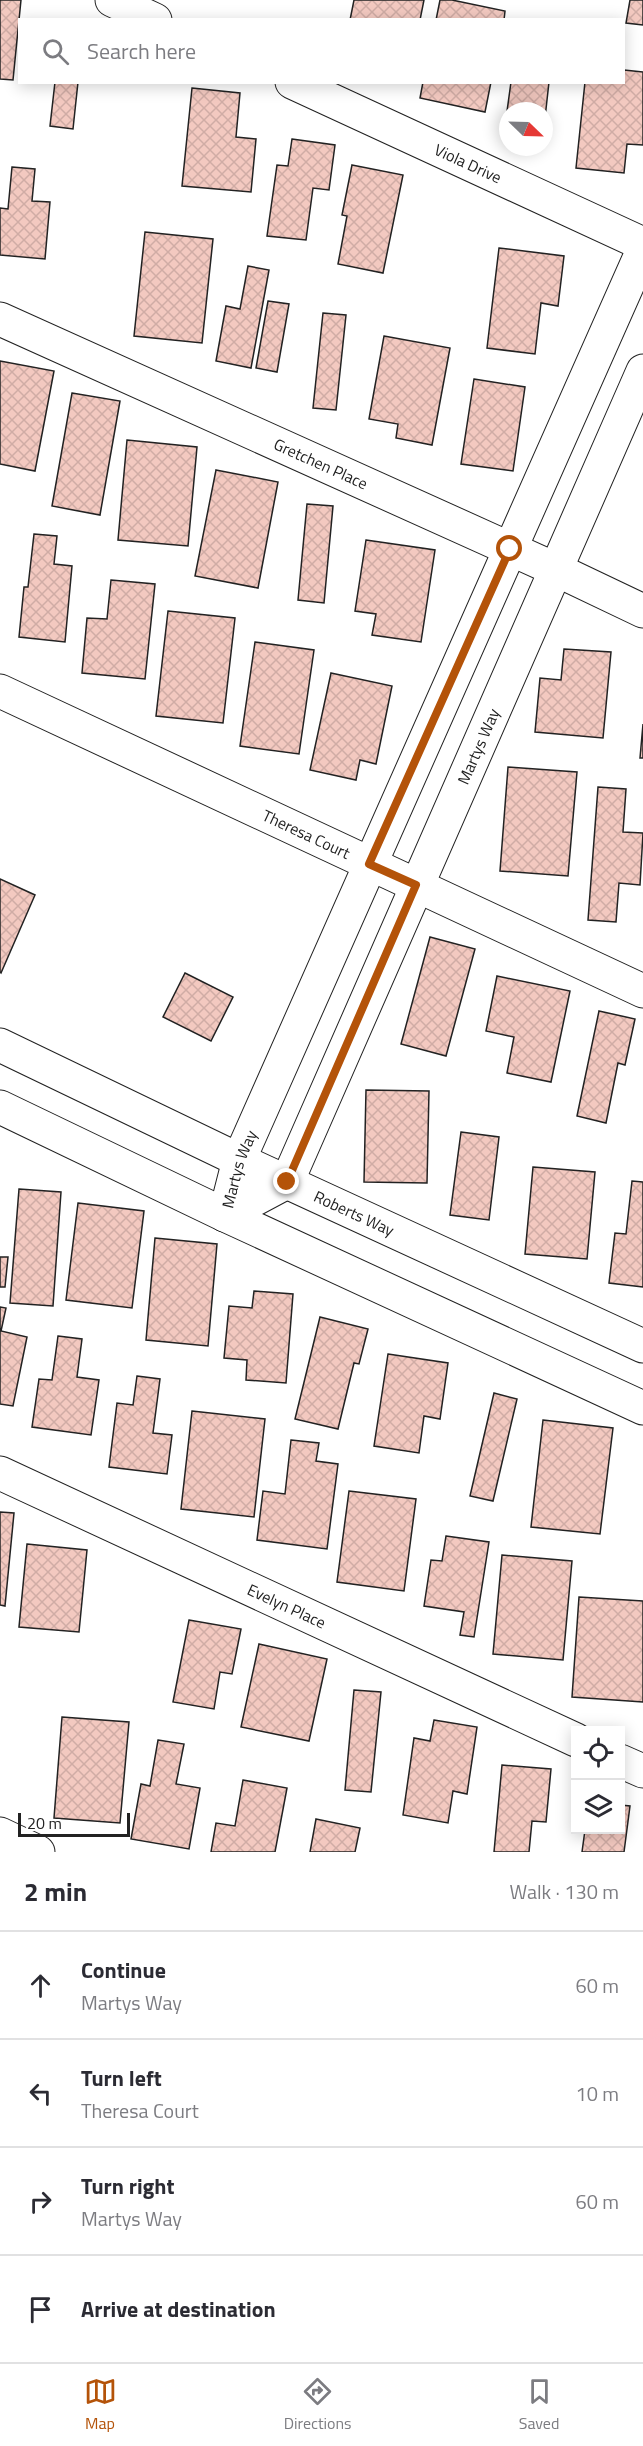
<!DOCTYPE html>
<html lang="en">
<head>
<meta charset="utf-8">
<style>
	body { margin:0; font-family:"Titillium Web",sans-serif; background:#f2f2f3; color:#2b2b33 }
	.controls { position:absolute; right:18px; bottom:18px; display:grid; overflow:hidden; border-radius:0px; box-shadow:0 3px 15px #0003 }
	.controls button { width:54px; height:54px; display:grid; place-items:center; padding:0; border:0; border-bottom:2px solid #e1e1e2; background:#fff; color:#2b2b33; font:30px sans-serif }
	.compass { position:absolute; left:499px; top:102px; width:54px; height:54px; border-radius:50%; background:#fff; box-shadow:0 3px 15px #0003; rotate:113deg }
	.scale { position:absolute; left:18px; bottom:15px; width:112px; box-sizing:border-box; padding-left:6px; border:3px solid #222; border-top:0; font-size:16px; line-height:21px; white-space:nowrap; color:#222; -webkit-text-stroke:4px #fff; paint-order:stroke }
	.stop { position:absolute; width:18px; height:18px; margin:-14px; border:4px solid #b45309; border-radius:50%; background:#fff }
	.stop.end { background:#b45309; border-color:#fff; box-shadow:0 2px 6px #0008 }
	.list { margin:0; padding:0; list-style:none }
	h2 { display:flex; justify-content:space-between; align-items:center; height:78px; margin:0; padding:0 24px; font-size:26px }
	h2 small { font-size:20px; font-weight:400; color:#7c7c81 }
	.list li { display:grid; grid-template-columns:39px 1fr auto; gap:18px; align-items:center; box-sizing:border-box; height:108px; padding:0 24px; border-top:2px solid #e1e1e2 }
	.list b { display:block; font-size:22px; white-space:nowrap }
	.list p { margin:0; font-size:20px; white-space:nowrap; color:#7c7c81 }
	.list em { font-size:20px; font-style:normal; color:#7c7c81 }
	.icon { flex:none; width:33px; height:33px; fill:none; stroke:currentColor; stroke-width:2; stroke-linecap:round; stroke-linejoin:round }
	.map { position:relative; flex:none; width:643px; height:1852px; overflow:hidden }
	.search { position:absolute; background:#fff; box-shadow:0 3px 15px #0003; left:18px; right:18px; top:18px; height:66px; display:flex; align-items:center; gap:15px; box-sizing:border-box; padding:0 21px; border-radius:0px; color:#7c7c81; font-size:22px }
	.sheet { height:510px; background:#fff }
	nav { display:flex; justify-content:space-around; align-items:center; box-sizing:border-box; height:84px; border-top:2px solid #e1e1e2; background:#fff; font-size:16px; color:#7c7c81 }
	nav a { display:grid; justify-items:center; gap:3px }
	nav .on { color:#b45309 }
	.map>svg:first-child { display:block }
</style>
</head>
<body>
<div class="map">
<svg width="643" height="1852" viewBox="0 0 643 1852">
	<defs>
		<pattern id="building-cross-hatch" width="8" height="8" patternUnits="userSpaceOnUse" patternTransform="scale(1.5)"><rect width="8" height="8" fill="#f3c9c0"/><path d="M0 0l8 8M0 8l8-8" fill="none" stroke="#d0aca5"/></pattern>
	</defs>
	<rect width="100%" height="100%" fill="#fff"/>
	<g fill="url(#building-cross-hatch)" stroke="#222" stroke-width="1.5">
		<path d="M0,0H21L13,80L0,79Z"/>
		<path d="M354,0H424L420,20H350Z"/>
		<path d="M440,0H452L505,11L504,20H436Z"/>
		<path d="M630,0H643V25L626,23Z"/>
		<path d="M624,70L643,72V145L627,144L624,173L576,168L585,82H624Z"/>
		<path d="M55,82H78L73,129L50,126Z"/>
		<path d="M423,82H491L485,112L420,98Z"/>
		<path d="M511,82H549L544,127V111H508V127L505,126Z"/>
		<path d="M192,88L240,93L236,137L256,139L251,192L182,186Z"/>
		<path d="M292,139L335,145L329,190L313,188L306,240L267,236L277,165L288,166Z"/>
		<path d="M352,165L403,175L383,273L338,264L347,216L342,215Z"/>
		<path d="M12,167L35,169L32,201L50,202L45,259L0,255V208L8,209Z"/>
		<path d="M145,232L213,239L202,343L134,336Z"/>
		<path d="M499,248L564,256L558,306L541,303L535,354L487,348Z"/>
		<path d="M248,266L269,270L251,368L216,361L226,306L240,309Z"/>
		<path d="M268,301L289,304L277,372L256,368Z"/>
		<path d="M323,313L346,315L336,410L313,408Z"/>
		<path d="M384,336L450,348L432,445L396,438L398,424L369,419Z"/>
		<path d="M0,361L54,371L35,471L0,464Z"/>
		<path d="M474,379L525,387L513,471L461,464Z"/>
		<path d="M72,393L120,401L100,515L52,506Z"/>
		<path d="M127,440L197,447L188,546L118,540Z"/>
		<path d="M216,470L278,482L258,588L195,576Z"/>
		<path d="M307,504L333,506L324,603L298,600Z"/>
		<path d="M34,534L57,536L54,564L72,566L65,642L19,637L24,587H28Z"/>
		<path d="M366,540L435,550L421,642L372,635L376,614L355,611Z"/>
		<path d="M111,580L155,584L145,679L82,673L87,618L107,619Z"/>
		<path d="M168,611L235,618L223,723L156,716Z"/>
		<path d="M255,642L314,650L299,754L240,746Z"/>
		<path d="M564,649L611,652L603,738L535,732L540,678L561,680Z"/>
		<path d="M331,673L392,686L376,764L360,760L356,780L310,770Z"/>
		<path d="M643,724V758H640Z"/>
		<path d="M508,767L577,772L568,876L500,871Z"/>
		<path d="M598,787L626,789L623,832L643,833L640,885L619,883L616,922L588,920Z"/>
		<path d="M0,879L35,895L1,973L0,972Z"/>
		<path d="M430,937L475,949L446,1056L401,1044Z"/>
		<path d="M185,973L233,997L211,1041L163,1017Z"/>
		<path d="M497,976L570,991L551,1082L507,1073L514,1037L486,1031Z"/>
		<path d="M599,1011L635,1019L625,1065L618,1063L606,1123L577,1116Z"/>
		<path d="M366,1090L429,1091L427,1183L364,1182Z"/>
		<path d="M461,1132L499,1137L489,1220L450,1215Z"/>
		<path d="M533,1167L595,1172L587,1259L525,1254Z"/>
		<path d="M632,1181L643,1182V1287L609,1283L615,1233L626,1234Z"/>
		<path d="M19,1189L61,1192L53,1306L10,1303Z"/>
		<path d="M78,1203L144,1211L132,1308L66,1300Z"/>
		<path d="M155,1238L217,1244L208,1346L146,1340Z"/>
		<path d="M0,1257H8L5,1287H0Z"/>
		<path d="M254,1291L293,1294L286,1383L246,1380L247,1360L224,1358L229,1306L252,1308Z"/>
		<path d="M0,1307L6,1308L1,1331L27,1337L13,1406L0,1404Z"/>
		<path d="M320,1317L368,1329L359,1364L354,1363L338,1429L295,1419Z"/>
		<path d="M58,1336L82,1339L77,1377L99,1380L91,1435L32,1427L39,1379L52,1380Z"/>
		<path d="M388,1354L448,1363L440,1419L424,1416L419,1453L374,1446Z"/>
		<path d="M137,1376L160,1379L153,1433L172,1435L167,1474L109,1467L117,1403L133,1405Z"/>
		<path d="M494,1393L517,1399L493,1501L470,1496Z"/>
		<path d="M192,1411L265,1419L254,1517L181,1509Z"/>
		<path d="M543,1420L613,1428L600,1534L531,1527Z"/>
		<path d="M291,1440L319,1443L316,1461L338,1464L327,1549L257,1540L263,1491L285,1494Z"/>
		<path d="M349,1491L416,1499L404,1591L337,1582Z"/>
		<path d="M0,1512L14,1513L5,1606L0,1605Z"/>
		<path d="M446,1536L489,1542L474,1637L460,1635L464,1612L424,1606L431,1560L442,1561Z"/>
		<path d="M27,1544L87,1550L79,1632L19,1627Z"/>
		<path d="M502,1555L572,1561L563,1660L493,1654Z"/>
		<path d="M579,1597L643,1601V1702L572,1697Z"/>
		<path d="M189,1620L241,1629L232,1674L220,1672L214,1709L173,1702Z"/>
		<path d="M259,1644L327,1659L309,1741L241,1727Z"/>
		<path d="M354,1690L381,1692L371,1792L345,1790Z"/>
		<path d="M62,1717L129,1722L120,1823L54,1818Z"/>
		<path d="M434,1720L477,1727L467,1794L453,1791L448,1823L403,1815L414,1738L430,1741Z"/>
		<path d="M158,1740L184,1744L176,1784L200,1788L189,1849L131,1839L141,1784L150,1786Z"/>
		<path d="M502,1765L551,1769L546,1822L532,1821L529,1852H494Z"/>
		<path d="M243,1780L287,1788L275,1852H211L216,1823L235,1826Z"/>
		<path d="M620,1805L630,1806L624,1852H582L585,1830H620Z"/>
		<path d="M316,1819L360,1828L355,1852H310Z"/>
	</g>
	<g fill="none" stroke-linecap="round" stroke-linejoin="round">
		<defs>
			<g id="minor">
				<path d="M112,0L155,20"/>
				<path id="s1" d="M292,82L643,244"/>
				<path id="s2" d="M0,319L557,570L643,611"/>
				<path id="s3" d="M0,691L643,991"/>
				<path id="s4" d="M0,1045L239,1160L643,1346"/>
				<path d="M0,1107L225,1215L643,1408"/>
				<path id="s5" d="M225,1215L239,1160L643,250"/>
				<path id="s6" d="M225,1215L287,1182L643,371"/>
				<path id="s7" d="M0,1473L576,1740"/>
				<path d="M620,1761L643,1771"/>
				<path d="M0,1834L38,1852"/>
			</g>
		</defs>
		<use href="#minor" stroke="#222" stroke-width="35"/>
		<use href="#minor" stroke="#fff" stroke-width="33"/>
	</g>
	<g fill="none" stroke-linecap="round" stroke-linejoin="round">
		<path stroke="#b45309" stroke-width="8" d="M287,1182L416,885L369,864L510,549"/>
	</g>
	<g text-anchor="middle" stroke-width="4.5" stroke-linejoin="round" paint-order="stroke">
		<g font-size="16" fill="#222" stroke="#fff">
			<text dy="6" stroke="none"><textPath href="#s1" startOffset="194">Viola Drive</textPath></text>
			<text dy="6" stroke="none"><textPath href="#s2" startOffset="352">Gretchen Place</textPath></text>
			<text dy="6" stroke="none"><textPath href="#s6" startOffset="546">Martys Way</textPath></text>
			<text dy="6" stroke="none"><textPath href="#s3" startOffset="338">Theresa Court</textPath></text>
			<text dy="6" stroke="none"><textPath href="#s5" startOffset="48">Martys Way</textPath></text>
			<text dy="6" stroke="none"><textPath href="#s4" startOffset="392">Roberts Way</textPath></text>
			<text dy="6" stroke="none"><textPath href="#s7" startOffset="316">Evelyn Place</textPath></text>
		</g>
	</g>
</svg>
<div class="controls">
<button><svg class="icon" aria-label="locate" viewBox="0 0 24 24"><circle cx="12" cy="12" r="6"/><path d="M12 2v4M12 18v4M2 12h4M18 12h4"/></svg></button>
<button><svg class="icon" aria-label="layers" viewBox="0 0 24 24"><path d="M12 4l9 5-9 5-9-5zM3 14l9 5 9-5"/></svg></button>
</div>
<svg class="compass" viewBox="-18 -18 36 36"><path d="M0-13l5 13h-10z" fill="#e53935"/><path d="M0 13l5-13h-10z" fill="#7c7c81"/></svg>
<div class="scale">20 m</div>
<div class="stop" style="left:510px;top:549px"></div>
<div class="stop end" style="left:287px;top:1182px"></div>
<div class="search"><svg class="icon" aria-label="search" viewBox="0 0 24 24"><circle cx="10" cy="10" r="6"/><path d="M15 15l6 6"/></svg>Search here</div>
</div>
<section class="sheet">
<h2>2 min<small>Walk · 130 m</small></h2>
<ul class="list">
<li><svg class="icon" aria-label="ahead" viewBox="0 0 24 24"><path d="M12 20V5M6 11l6-6 6 6"/></svg><div><b>Continue</b><p>Martys Way</p></div><em>60 m</em></li>
<li><svg class="icon" aria-label="left" viewBox="0 0 24 24"><path d="M17 20v-9H6M10 6l-5 5 5 5"/></svg><div><b>Turn left</b><p>Theresa Court</p></div><em>10 m</em></li>
<li><svg class="icon" aria-label="right" viewBox="0 0 24 24"><path d="M7 20v-9h11M14 6l5 5-5 5"/></svg><div><b>Turn right</b><p>Martys Way</p></div><em>60 m</em></li>
<li><svg class="icon" aria-label="arrive" viewBox="0 0 24 24"><path d="M6 21V4h12l-3 4 3 4H6"/></svg><div><b>Arrive at destination</b></div></li>
</ul>
</section>
<nav>
<a class="on"><svg class="icon" aria-label="map" viewBox="0 0 24 24"><path d="M3 6l6-2 6 2 6-2v14l-6 2-6-2-6 2zM9 4v14M15 6v14"/></svg>Map</a>
<a><svg class="icon" aria-label="directions" viewBox="0 0 24 24"><path d="M12 3l9 9-9 9-9-9zM9 14v-3h6M13 9l2 2-2 2"/></svg>Directions</a>
<a><svg class="icon" aria-label="saved" viewBox="0 0 24 24"><path d="M7 4h10v16l-5-4-5 4z"/></svg>Saved</a>
</nav>
</body>
</html>
